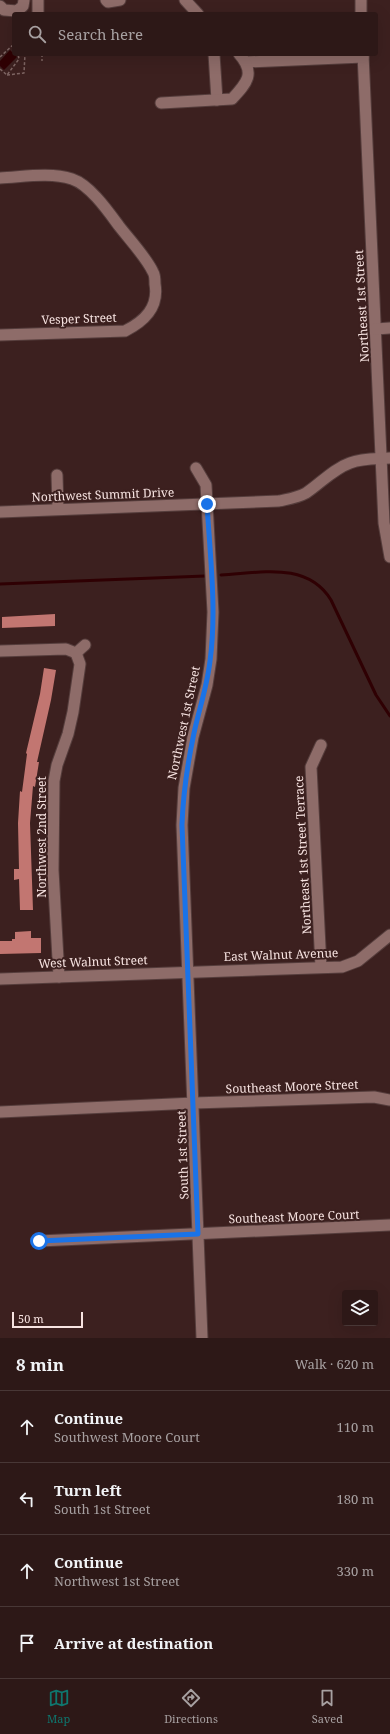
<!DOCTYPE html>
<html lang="en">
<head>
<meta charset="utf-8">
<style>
	body { margin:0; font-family:"Noto Serif",serif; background:#392524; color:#f1f3f6 }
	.controls { position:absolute; right:12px; bottom:12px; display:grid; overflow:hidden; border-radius:4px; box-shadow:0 4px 16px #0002 }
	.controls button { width:36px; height:36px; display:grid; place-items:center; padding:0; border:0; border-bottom:1px solid #483736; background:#2d1817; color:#f1f3f6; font:20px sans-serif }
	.scale { position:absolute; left:12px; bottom:10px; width:71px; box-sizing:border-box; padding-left:4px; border:2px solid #f7e3e1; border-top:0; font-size:11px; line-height:14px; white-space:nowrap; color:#f7e3e1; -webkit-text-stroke:3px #3c201f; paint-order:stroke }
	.stop { position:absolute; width:12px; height:12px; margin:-9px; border:3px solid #1a73e8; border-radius:50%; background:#fff }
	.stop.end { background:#1a73e8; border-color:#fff; box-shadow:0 1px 4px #0008 }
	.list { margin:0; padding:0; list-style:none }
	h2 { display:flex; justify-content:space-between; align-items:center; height:52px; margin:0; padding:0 16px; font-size:17px }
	h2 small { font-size:13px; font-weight:400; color:#a7a0a1 }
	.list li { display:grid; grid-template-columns:26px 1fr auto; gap:12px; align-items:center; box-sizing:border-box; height:72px; padding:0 16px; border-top:1px solid #483736 }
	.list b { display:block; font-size:15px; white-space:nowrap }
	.list p { margin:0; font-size:13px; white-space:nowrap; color:#a7a0a1 }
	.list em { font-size:13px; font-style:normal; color:#a7a0a1 }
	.icon { flex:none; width:22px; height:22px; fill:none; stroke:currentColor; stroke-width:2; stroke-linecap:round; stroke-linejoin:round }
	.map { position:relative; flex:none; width:390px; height:1338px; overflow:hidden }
	.search { position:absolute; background:#2d1817; box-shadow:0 4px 16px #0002; left:12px; right:12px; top:12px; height:44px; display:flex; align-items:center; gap:10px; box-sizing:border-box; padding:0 14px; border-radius:4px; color:#a7a0a1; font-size:15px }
	.sheet { height:340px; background:#2d1817 }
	nav { display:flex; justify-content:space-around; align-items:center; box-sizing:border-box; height:56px; border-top:1px solid #483736; background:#2d1817; font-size:11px; color:#a7a0a1 }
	nav a { display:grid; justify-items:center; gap:2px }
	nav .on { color:#0f766e }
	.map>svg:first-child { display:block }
</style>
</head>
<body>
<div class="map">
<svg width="390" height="1338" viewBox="0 0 390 1338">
	<rect width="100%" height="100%" fill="#3c201f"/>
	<path fill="#2f0003" d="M10,50L17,57L4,70L0,66V61Z"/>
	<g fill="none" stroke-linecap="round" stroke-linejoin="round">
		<g stroke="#2f0003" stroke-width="3">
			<path d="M221,575C260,573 307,561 331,600L376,695L390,716"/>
			<path d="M0,584L205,576"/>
		</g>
	</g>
	<g fill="#c27671">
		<path d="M55,614V626L2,628V617Z"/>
		<path d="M44,668L56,670L51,700L37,762H39L35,787L33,786L30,823L33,910H20L19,879L14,880V869H19L18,823L20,791L22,792L27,754L26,753L40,694Z"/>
		<path d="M31,931V938H41V953L0,954V941H12V939H15V932Z"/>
	</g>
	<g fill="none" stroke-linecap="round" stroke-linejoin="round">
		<defs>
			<g id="minor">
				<path d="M38,0V14"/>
				<path d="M106,0L108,2L120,0"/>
				<path d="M185,0L198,14"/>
				<path d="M361,0V14"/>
				<path d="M0,6L4,10L17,11L23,6L24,0"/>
				<path d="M214,54L217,100"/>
				<path d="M363,54L384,523L390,557"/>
				<path d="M246,62L363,57"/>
				<path d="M161,103L232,99C247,83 256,73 239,54"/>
				<path d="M0,178C23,177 50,172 72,179C90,185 108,211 119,226C129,239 146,257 153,272C155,275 155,280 155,284C159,307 145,321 125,331L0,335"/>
				<path d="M376,329L390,328"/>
				<path d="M196,468L206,485L213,612L211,659L207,685L193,737L184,788L182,825L202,1338"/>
				<path d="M57,475L58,509"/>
				<path d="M0,512L279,501C288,499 297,498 306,493C321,483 333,469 350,463C363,458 376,459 390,458"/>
				<path d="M0,651L66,649L76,653L85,645"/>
				<path d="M321,967L311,767L321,745"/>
				<path d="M59,977L53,870L54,781L57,765L68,734L73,712L80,664L76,653"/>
				<path d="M0,979L342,967L358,961L390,935"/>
				<path d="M0,1112L194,1103L374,1097L390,1100"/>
				<path d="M39,1241L390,1225"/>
			</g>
		</defs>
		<use href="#minor" stroke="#553d3c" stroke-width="13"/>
		<g stroke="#7e6563" stroke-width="1.5" stroke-dasharray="3 2" stroke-linecap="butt">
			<path d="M42,54V61"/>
			<path d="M0,57L14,44"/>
			<path d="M0,69L7,75L19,59L18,54"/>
			<path d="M7,75L24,73L25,54"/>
		</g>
		<use href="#minor" stroke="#8e6c69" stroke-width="11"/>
	</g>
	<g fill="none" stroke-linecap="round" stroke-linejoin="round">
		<path stroke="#1a73e8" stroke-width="5" d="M39,1241L198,1234L182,825C183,796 187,767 193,738C198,712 207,688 210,661C217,610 210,556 207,504"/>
	</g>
	<g text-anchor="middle" stroke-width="4" stroke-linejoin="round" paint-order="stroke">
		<g font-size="12" fill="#f7e3e1" stroke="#3c201f">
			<text transform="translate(362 306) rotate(-93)" y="4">Northeast 1st Street</text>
			<text transform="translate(79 319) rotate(-2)" y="4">Vesper Street</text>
			<text transform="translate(103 495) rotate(-2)" y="4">Northwest Summit Drive</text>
			<text transform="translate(184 723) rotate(-78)" y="4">Northwest 1st Street</text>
			<text transform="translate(42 837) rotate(-90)" y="4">Northwest 2nd Street</text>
			<text transform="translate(303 855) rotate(-93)" y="4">Northeast 1st Street Terrace</text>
			<text transform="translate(281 955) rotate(-2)" y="4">East Walnut Avenue</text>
			<text transform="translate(93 962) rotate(-2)" y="4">West Walnut Street</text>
			<text transform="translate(292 1087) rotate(-2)" y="4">Southeast Moore Street</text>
			<text transform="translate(183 1155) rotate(-92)" y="4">South 1st Street</text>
			<text transform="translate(294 1217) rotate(-2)" y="4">Southeast Moore Court</text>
		</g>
	</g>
</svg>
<div class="controls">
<button><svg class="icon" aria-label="layers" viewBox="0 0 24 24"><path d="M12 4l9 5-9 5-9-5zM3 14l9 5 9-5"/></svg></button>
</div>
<div class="scale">50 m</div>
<div class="stop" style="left:39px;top:1241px"></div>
<div class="stop end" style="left:207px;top:504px"></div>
<div class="search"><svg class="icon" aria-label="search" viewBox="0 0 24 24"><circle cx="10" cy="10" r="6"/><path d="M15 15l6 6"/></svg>Search here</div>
</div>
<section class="sheet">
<h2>8 min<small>Walk · 620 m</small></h2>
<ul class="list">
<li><svg class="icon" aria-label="ahead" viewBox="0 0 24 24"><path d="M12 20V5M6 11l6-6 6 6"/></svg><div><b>Continue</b><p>Southwest Moore Court</p></div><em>110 m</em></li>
<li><svg class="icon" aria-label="left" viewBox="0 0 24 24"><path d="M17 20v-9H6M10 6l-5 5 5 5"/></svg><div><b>Turn left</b><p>South 1st Street</p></div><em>180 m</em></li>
<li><svg class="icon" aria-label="ahead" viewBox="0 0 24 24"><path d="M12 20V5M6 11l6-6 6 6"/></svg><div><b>Continue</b><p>Northwest 1st Street</p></div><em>330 m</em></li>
<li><svg class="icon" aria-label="arrive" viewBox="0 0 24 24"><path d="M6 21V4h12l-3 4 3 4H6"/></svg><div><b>Arrive at destination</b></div></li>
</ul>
</section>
<nav>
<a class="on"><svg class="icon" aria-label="map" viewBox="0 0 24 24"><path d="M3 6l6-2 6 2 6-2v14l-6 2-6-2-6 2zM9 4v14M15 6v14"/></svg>Map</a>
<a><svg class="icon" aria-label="directions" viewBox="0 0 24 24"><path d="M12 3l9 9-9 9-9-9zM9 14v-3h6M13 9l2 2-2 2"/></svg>Directions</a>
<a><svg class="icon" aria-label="saved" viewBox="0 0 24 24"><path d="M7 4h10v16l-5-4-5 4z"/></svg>Saved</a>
</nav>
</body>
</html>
